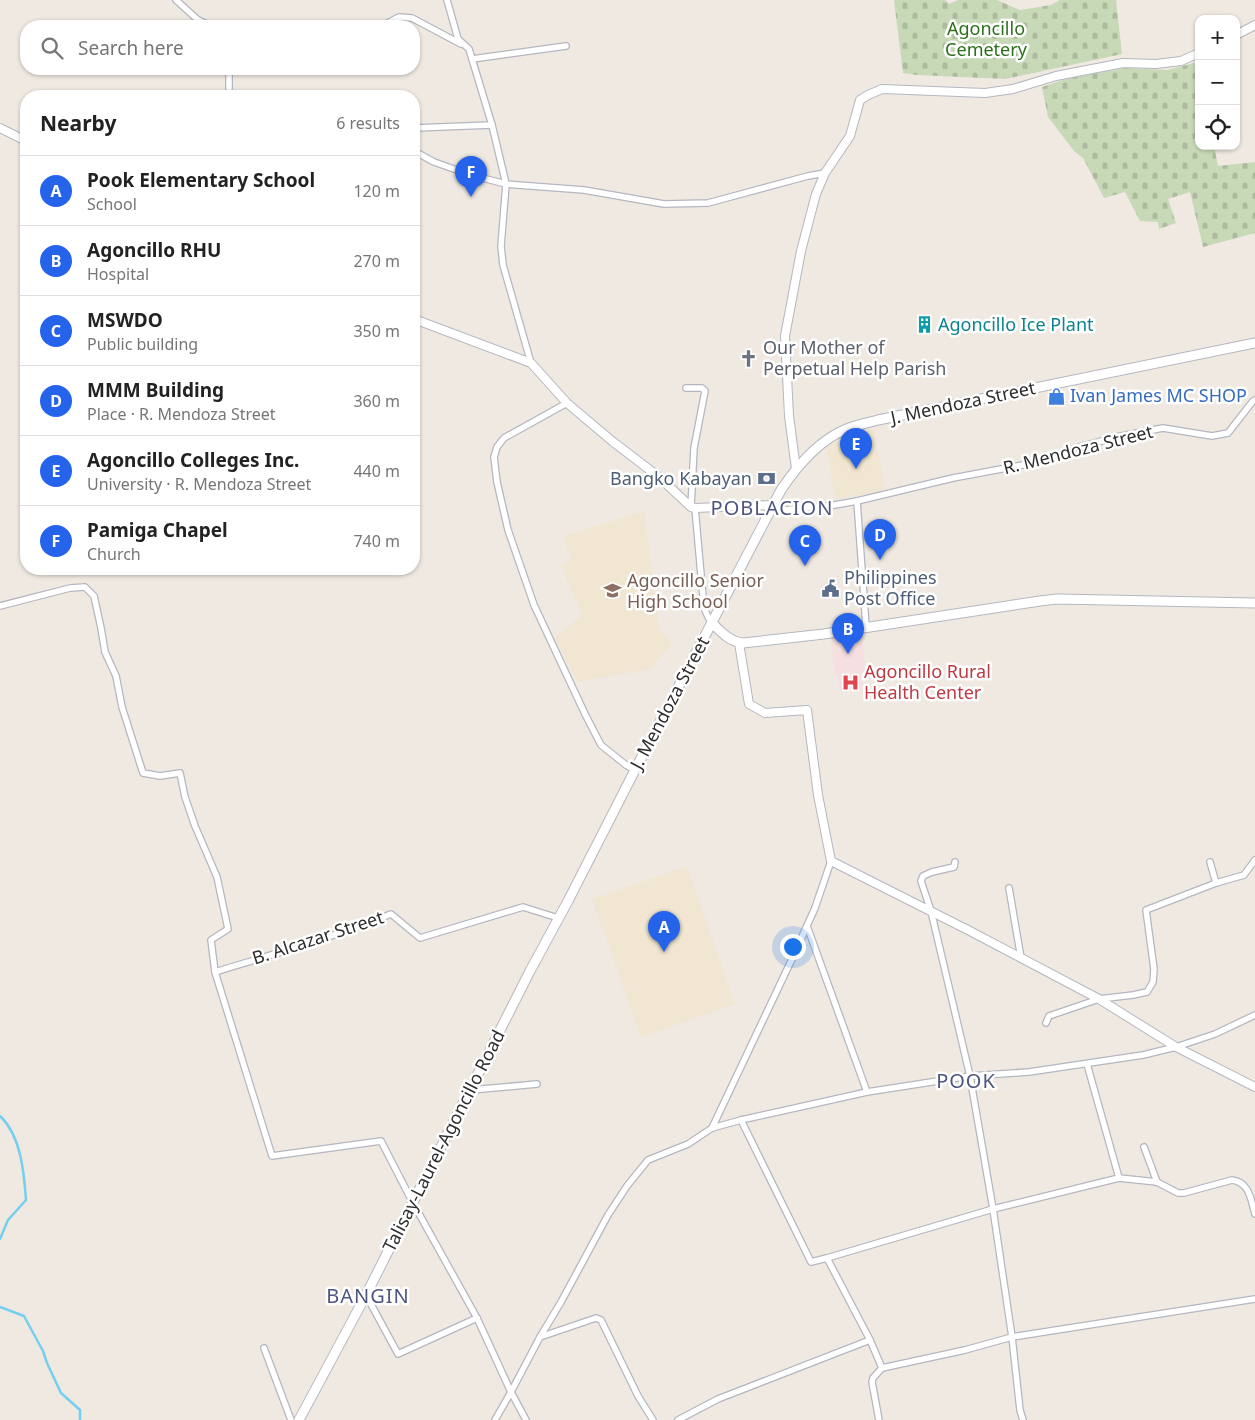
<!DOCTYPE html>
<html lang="en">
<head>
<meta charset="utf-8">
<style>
	body { margin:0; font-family:"Noto Sans",sans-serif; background:#f6f6f6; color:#222 }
	.controls { position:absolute; right:15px; top:15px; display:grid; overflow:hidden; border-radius:10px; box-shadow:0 1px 4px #0004 }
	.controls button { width:45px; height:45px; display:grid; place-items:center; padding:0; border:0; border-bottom:1px solid #e0e0e0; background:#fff; color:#222; font:25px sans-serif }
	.you { position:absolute; left:792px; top:946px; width:18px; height:18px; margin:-12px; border:4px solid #fff; border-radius:50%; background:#1a73e8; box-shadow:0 0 0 8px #1a73e833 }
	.badge { display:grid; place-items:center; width:32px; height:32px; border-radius:50%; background:#2563eb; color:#fff; font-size:16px; font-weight:700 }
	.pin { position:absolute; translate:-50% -41px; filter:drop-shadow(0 1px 2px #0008) }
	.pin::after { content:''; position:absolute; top:26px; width:18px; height:15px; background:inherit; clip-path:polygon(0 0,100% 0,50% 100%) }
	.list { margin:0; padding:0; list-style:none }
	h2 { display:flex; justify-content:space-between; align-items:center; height:65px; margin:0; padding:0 20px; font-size:21px }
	h2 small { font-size:16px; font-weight:400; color:#767676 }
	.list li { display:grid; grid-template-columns:32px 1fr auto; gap:15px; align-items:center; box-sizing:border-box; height:70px; padding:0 20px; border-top:1px solid #e0e0e0 }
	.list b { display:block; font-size:19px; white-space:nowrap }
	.list p { margin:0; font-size:16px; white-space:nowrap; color:#767676 }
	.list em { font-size:16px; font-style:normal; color:#767676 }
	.icon { flex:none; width:28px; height:28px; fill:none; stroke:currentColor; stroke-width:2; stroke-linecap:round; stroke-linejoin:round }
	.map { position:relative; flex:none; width:1255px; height:1420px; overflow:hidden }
	.search { position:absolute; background:#fff; box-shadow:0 1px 4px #0004; left:20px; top:20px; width:400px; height:55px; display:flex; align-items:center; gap:12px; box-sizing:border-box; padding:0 18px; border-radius:20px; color:#767676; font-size:19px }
	.panel { position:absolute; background:#fff; box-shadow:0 1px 4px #0004; left:20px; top:90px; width:400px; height:485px; border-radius:20px }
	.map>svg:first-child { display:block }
</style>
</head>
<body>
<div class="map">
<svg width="1255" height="1420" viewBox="0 0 1255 1420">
	<defs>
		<pattern id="cemetery-stones" width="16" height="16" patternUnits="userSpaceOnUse" patternTransform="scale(1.25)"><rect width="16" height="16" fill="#c8d9b8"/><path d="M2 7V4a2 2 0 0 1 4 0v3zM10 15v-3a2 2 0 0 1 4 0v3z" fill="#acbb9e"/></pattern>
	</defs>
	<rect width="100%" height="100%" fill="#efe9e1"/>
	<g fill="#f0e6d1">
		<path d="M874,428L885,491L835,499L827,447L848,437Z"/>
		<path d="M644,511L659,629L672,643L650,669L578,682L555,638L582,615L561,566L570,560L564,536Z"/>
		<path d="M687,866L735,1004L641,1037L592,899Z"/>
	</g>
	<g fill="#f5dfe0">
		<path d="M862,632L865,671L835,674L831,638Z"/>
		<path d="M861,672L863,689L839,691L838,675Z"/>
	</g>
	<g fill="url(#cemetery-stones)">
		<path d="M894,0H945L949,4L958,0H997L1020,10L1051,5L1060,0H1116L1122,54L1005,79L917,75L903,73Z"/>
		<path d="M1198,62L1199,68V146H1214L1218,166L1255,162V233L1203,247L1190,192L1168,199L1176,223L1159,229L1158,222L1140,221L1125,192L1104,198L1083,158L1074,151L1048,117L1042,87L1069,78L1126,68L1167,70Z"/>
	</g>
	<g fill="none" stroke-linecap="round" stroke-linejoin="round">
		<g stroke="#75cff0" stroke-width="2.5">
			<path d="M0,1116C21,1136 24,1172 26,1200L8,1220L0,1239"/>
			<path d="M0,1307L24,1316L43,1351L47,1363L61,1393L80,1410V1420"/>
		</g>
		<defs>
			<g id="minor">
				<path d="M176,0L198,20L211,26"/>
				<path d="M447,0L458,39L469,49L492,125L506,184L501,246L503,265L531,363"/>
				<path d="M382,26L399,17L412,18L461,44"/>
				<path d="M472,59L566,46"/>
				<path d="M229,88V69"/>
				<path d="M414,128L492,125"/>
				<path d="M414,151L434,162L471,175L506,184L584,190L664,204L708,203L808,176L825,173"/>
				<path d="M686,388H702L705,391L694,448L691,507"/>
				<path d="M567,403L504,438L497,447L494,457L497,482L508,530L534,605L585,714L601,745L626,765L635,770"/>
				<path d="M857,501L866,626"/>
				<path d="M695,508L704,608L708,617L712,623"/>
				<path d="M770,511L829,506L857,501L953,478L1039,462L1076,448L1116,437L1163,428L1212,436L1228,433L1253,401L1255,400"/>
				<path d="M0,606L70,588L85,587L94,596L101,628L105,652L116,676L122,707L143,773L160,776L180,773L185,797L195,826L217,877L228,929L211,940L215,972L272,1156L381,1141L413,1203L477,1318"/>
				<path d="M955,862L954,867L932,872L923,876L921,881L931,911L970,1076L993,1209L1012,1337L1020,1410L1023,1420"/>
				<path d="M1210,862L1216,883"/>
				<path d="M1009,888L1021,958"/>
				<path d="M807,926L867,1092"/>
				<path d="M215,972C274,954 334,937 391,914L420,938L523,907L558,918"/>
				<path d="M1046,1023L1049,1016L1052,1015L1099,999L1133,995L1147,992L1153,982L1154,969L1146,910L1216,883L1244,875L1255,860"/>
				<path d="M1087,1064L1119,1178"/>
				<path d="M471,1090L537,1084"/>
				<path d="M741,1120L811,1262L827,1258L870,1340L882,1368L873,1378L872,1382L879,1420"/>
				<path d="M712,1128L792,959L815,908L831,861"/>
				<path d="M1144,1147L1157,1182"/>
				<path d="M827,1258L993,1209L1119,1178L1157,1182L1178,1193H1184L1232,1180C1249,1182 1251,1199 1255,1214"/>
				<path d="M366,1295L398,1354L477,1318L511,1392L526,1420"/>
				<path d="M540,1337L596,1318L601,1320L638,1396L653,1420"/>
				<path d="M264,1348L291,1420"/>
				<path d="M882,1368L965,1350L1012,1337L1255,1299"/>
				<path d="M495,1420L511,1392L540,1337L561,1302L608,1215L627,1186L648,1160L688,1144L712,1128L741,1120L867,1092L970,1076L1029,1072L1143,1055L1176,1047L1215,1034L1255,1015"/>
				<path d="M678,1420L718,1399L870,1340"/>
			</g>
			<g id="tertiary">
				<path d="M1236,35L1255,25"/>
				<path d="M0,128L26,141"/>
				<path d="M414,319L531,363L567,403L612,441L659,477L691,507L695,508L773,505"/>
				<path d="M796,469L789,416L785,336L801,251L816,194L825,173L850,136L860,100L868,95L882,89L985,93L1013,89L1056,76L1123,63L1156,64L1181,61L1199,53"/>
				<path d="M739,643L749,704L765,713L807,710L818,795L831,861L968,930L1099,999L1176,1047L1255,1087"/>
			</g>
			<g id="secondary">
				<path d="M712,623C721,632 730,642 743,643L824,634L1040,601L1057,599L1255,603"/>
				<path d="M299,1420L366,1295L530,971L568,901L635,770L781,490C797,466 817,442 844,430C855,425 867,423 878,420L1255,343"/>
			</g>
		</defs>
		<use href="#minor" stroke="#b4b7c1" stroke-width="8"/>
		<use href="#tertiary" stroke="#b4b7c1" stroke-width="10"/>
		<use href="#secondary" stroke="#b4b7c1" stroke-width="11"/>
		<use href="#minor" stroke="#fff" stroke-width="5.5"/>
		<use href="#tertiary" stroke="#fff" stroke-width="8"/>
		<use href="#secondary" stroke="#fff" stroke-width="9"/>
	</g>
	<defs>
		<symbol id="building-bare" viewBox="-9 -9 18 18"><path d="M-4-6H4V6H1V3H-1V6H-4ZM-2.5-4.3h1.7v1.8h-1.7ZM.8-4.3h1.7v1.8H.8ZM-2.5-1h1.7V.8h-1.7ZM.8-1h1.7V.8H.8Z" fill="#0f9aa8" stroke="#fff" stroke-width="2.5" paint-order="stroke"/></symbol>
		<symbol id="church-bare" viewBox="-9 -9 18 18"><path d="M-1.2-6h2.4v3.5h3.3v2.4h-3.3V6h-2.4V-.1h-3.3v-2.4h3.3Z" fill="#6b7280" stroke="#fff" stroke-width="2.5" paint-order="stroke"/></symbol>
		<symbol id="shop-bare" viewBox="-9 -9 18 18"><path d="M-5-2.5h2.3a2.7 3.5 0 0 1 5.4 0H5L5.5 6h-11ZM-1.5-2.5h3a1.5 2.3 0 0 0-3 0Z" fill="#3f7fe0" stroke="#fff" stroke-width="2.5" paint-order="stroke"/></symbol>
		<symbol id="bank-bare" viewBox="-9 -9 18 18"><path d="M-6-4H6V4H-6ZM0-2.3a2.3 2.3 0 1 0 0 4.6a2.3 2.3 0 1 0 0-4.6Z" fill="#5c6f8a" stroke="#fff" stroke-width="2.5" paint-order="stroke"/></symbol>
		<symbol id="civic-bare" viewBox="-9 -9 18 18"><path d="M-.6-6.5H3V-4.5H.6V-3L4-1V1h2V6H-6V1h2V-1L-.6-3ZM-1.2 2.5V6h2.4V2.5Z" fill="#5c6f8a" stroke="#fff" stroke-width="2.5" paint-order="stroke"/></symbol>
		<symbol id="school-bare" viewBox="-9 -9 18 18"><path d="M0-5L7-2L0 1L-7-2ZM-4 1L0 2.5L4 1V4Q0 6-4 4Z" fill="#8d6e63" stroke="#fff" stroke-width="2.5" paint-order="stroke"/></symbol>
		<symbol id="hospital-bare" viewBox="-9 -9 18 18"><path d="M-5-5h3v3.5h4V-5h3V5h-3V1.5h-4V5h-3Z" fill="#e0444e" stroke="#fff" stroke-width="2.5" paint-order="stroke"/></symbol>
	</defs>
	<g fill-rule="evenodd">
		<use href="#building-bare" x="912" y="312" width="25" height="25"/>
		<use href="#church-bare" x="736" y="346" width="25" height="25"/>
		<use href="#shop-bare" x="1044" y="384" width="25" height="25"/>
		<use href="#bank-bare" x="754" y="466" width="25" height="25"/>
		<use href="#civic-bare" x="818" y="576" width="25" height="25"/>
		<use href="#school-bare" x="600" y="578" width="25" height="25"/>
		<use href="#hospital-bare" x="838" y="670" width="25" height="25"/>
	</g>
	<g text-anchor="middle" stroke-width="5" stroke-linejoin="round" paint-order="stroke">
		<g font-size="18" fill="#2c6e1b" stroke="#fff">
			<text x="986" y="35">Agoncillo<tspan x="986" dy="21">Cemetery</tspan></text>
		</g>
		<g font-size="18" fill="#0d838f" stroke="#fff" text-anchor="start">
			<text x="938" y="331">Agoncillo Ice Plant</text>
		</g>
		<g font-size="18" fill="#5b616d" stroke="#fff" text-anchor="start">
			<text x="763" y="354">Our Mother of<tspan x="763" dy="21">Perpetual Help Parish</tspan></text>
		</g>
		<g font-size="18" fill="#366cbe" stroke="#fff" text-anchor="start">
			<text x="1070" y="402">Ivan James MC SHOP</text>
		</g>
		<g font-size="18" fill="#2e2e2e" stroke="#fff">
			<text transform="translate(963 403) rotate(-12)" y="6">J. Mendoza Street</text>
			<text transform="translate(1078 450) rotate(-14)" y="6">R. Mendoza Street</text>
			<text transform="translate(670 703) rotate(-62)" y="6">J. Mendoza Street</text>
			<text transform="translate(318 938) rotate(-18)" y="6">B. Alcazar Street</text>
			<text transform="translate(444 1141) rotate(-63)" y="6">Talisay-Laurel-Agoncillo Road</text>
		</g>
		<g font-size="18" fill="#4e5e75" stroke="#fff" text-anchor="end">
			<text x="752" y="485">Bangko Kabayan</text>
			<text x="844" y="584" text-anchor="start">Philippines<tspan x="844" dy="21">Post Office</tspan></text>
		</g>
		<g font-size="18" fill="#785e54" stroke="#fff" text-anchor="start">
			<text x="627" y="587">Agoncillo Senior<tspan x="627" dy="21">High School</tspan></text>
		</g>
		<g font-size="18" fill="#be3a42" stroke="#fff" text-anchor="start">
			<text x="864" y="678">Agoncillo Rural<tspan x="864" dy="21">Health Center</tspan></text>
		</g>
		<g font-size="20" letter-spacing="1" fill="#4d5680" stroke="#fff">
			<text x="772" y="515">POBLACION</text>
			<text x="966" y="1088">POOK</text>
			<text x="368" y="1303">BANGIN</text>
		</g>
	</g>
</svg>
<div class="controls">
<button>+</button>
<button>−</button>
<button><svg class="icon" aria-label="locate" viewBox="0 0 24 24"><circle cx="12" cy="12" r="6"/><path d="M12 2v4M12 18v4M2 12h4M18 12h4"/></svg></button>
</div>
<div class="you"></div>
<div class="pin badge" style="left:664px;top:952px">A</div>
<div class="pin badge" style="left:848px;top:654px">B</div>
<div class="pin badge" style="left:805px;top:566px">C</div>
<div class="pin badge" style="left:880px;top:560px">D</div>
<div class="pin badge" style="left:856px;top:469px">E</div>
<div class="pin badge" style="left:471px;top:197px">F</div>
<div class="search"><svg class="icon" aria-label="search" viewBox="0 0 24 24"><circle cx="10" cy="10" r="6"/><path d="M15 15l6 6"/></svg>Search here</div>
<section class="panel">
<h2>Nearby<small>6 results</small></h2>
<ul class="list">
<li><span class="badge">A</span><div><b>Pook Elementary School</b><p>School</p></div><em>120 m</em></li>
<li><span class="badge">B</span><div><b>Agoncillo RHU</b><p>Hospital</p></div><em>270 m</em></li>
<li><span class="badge">C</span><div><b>MSWDO</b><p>Public building</p></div><em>350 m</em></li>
<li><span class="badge">D</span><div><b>MMM Building</b><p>Place · R. Mendoza Street</p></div><em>360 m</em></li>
<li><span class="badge">E</span><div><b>Agoncillo Colleges Inc.</b><p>University · R. Mendoza Street</p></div><em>440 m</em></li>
<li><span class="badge">F</span><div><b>Pamiga Chapel</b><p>Church</p></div><em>740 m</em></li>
</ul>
</section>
</div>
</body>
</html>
